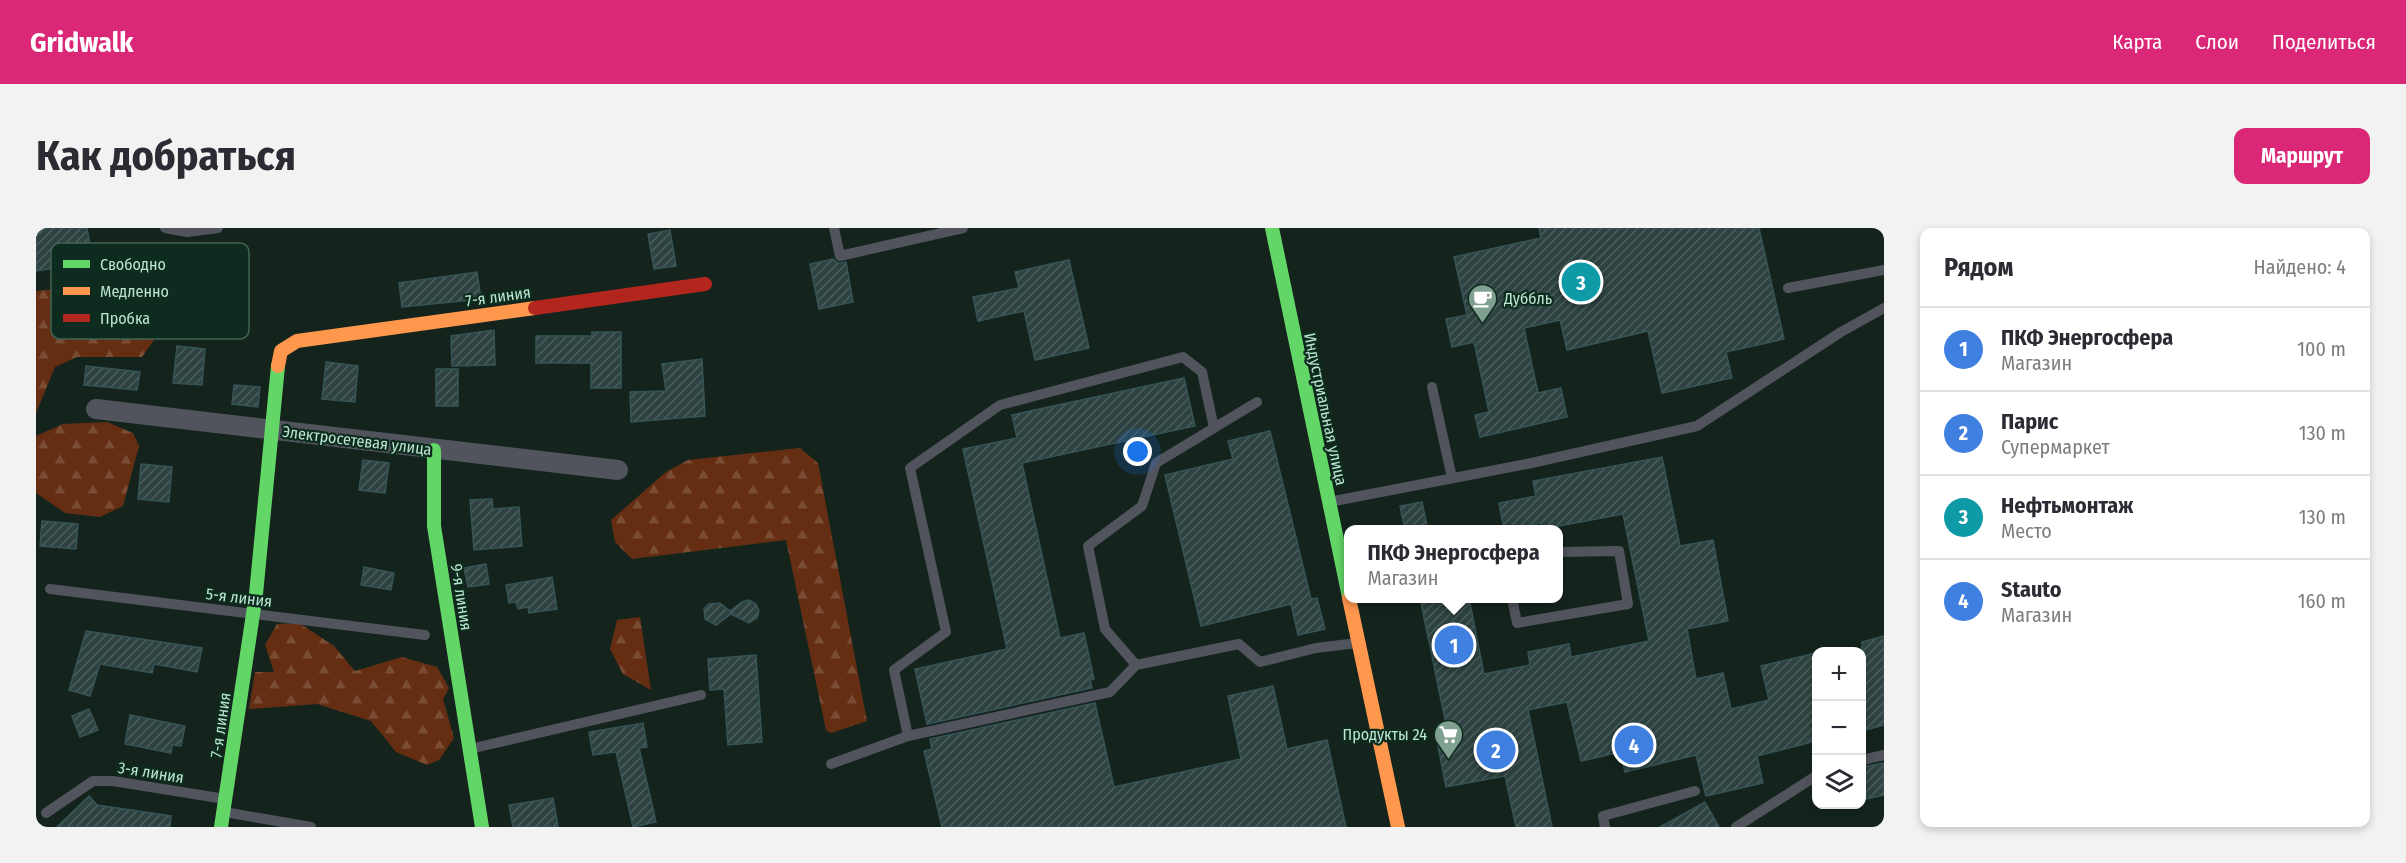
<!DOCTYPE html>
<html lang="ru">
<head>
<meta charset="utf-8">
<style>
	body { margin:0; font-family:"Fira Sans Condensed",sans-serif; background:#f2f2f3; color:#2b2b33 }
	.controls { position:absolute; right:18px; bottom:18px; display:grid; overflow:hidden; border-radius:12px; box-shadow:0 3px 9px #0003 }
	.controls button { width:54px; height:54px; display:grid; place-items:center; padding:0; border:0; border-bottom:2px solid #e1e1e2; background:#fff; color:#2b2b33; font:30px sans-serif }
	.you { position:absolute; left:1102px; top:224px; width:21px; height:21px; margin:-15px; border:4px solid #fff; border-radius:50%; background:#1a73e8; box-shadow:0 0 0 9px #1a73e833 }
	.badge { display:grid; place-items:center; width:39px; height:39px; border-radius:50%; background:#db2777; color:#fff; font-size:20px; font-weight:700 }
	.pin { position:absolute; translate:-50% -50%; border:3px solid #fff; box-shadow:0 2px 6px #0006 }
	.popup { position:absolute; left:1308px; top:297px; width:219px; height:78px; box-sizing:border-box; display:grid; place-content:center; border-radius:12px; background:#fff; filter:drop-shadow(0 2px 4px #0005); font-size:20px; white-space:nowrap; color:#7c7c81 }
	.popup b { font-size:22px; color:#2b2b33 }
	.popup::after { content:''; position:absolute; left:50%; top:100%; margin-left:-12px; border:12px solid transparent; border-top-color:#fff }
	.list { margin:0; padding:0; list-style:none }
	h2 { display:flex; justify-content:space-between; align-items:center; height:78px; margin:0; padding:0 24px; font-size:26px }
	h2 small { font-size:20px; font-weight:400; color:#7c7c81 }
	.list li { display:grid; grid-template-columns:39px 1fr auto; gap:18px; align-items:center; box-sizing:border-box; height:84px; padding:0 24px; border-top:2px solid #e1e1e2 }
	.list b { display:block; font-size:22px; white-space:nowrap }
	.list p { margin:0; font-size:20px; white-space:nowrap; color:#7c7c81 }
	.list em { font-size:20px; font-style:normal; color:#7c7c81 }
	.icon { flex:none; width:33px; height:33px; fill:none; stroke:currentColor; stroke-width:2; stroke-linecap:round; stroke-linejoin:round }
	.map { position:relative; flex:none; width:1848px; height:599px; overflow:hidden; border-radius:12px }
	header { display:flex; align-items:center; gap:36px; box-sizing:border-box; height:84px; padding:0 30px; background:#db2777; color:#fff }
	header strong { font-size:28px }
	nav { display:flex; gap:33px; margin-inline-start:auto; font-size:21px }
	.intro { display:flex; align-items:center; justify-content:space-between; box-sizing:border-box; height:144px; padding:0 36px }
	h1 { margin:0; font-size:42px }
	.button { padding:15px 27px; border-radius:12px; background:#db2777; color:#fff; font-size:21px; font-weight:700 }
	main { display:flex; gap:36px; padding:0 36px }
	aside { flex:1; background:#fff; border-radius:12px; box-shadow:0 3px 9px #0003 }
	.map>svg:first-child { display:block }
</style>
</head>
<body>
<header>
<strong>Gridwalk</strong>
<nav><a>Карта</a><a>Слои</a><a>Поделиться</a></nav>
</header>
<div class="intro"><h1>Как добраться</h1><a class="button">Маршрут</a></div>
<main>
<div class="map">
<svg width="1848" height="599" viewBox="0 0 1848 599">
	<defs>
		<pattern id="forest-firs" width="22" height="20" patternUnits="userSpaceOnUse" patternTransform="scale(1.5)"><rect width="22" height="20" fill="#652e12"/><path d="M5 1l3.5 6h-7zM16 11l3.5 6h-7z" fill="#794c33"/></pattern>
		<pattern id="building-hatch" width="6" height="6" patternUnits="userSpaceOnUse" patternTransform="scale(1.5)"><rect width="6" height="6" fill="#2e4341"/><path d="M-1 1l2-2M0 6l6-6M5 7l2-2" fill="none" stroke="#4a5e5b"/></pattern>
	</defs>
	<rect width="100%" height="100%" fill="#14241d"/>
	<g fill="url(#forest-firs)">
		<path d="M29,60L38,76L98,79L118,112L106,129H41L19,139L0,185V63Z"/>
		<path d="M71,194L97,205L103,218L87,278L64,289L29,285L0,265V208L27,196Z"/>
		<path d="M764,220L782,235L831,493L795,505L790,502L750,312L596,331L579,314L575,292L630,244L652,232Z"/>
		<path d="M604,389L615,462L587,446L574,421L581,392Z"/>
		<path d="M263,395L298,418L319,443L366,429L401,439L413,460L407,471L418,510L403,532L391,537L360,524L335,493L281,476L213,481L219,444H238L229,417L241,396Z"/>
	</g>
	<g fill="url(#building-hatch)" stroke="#365457" stroke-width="1.5">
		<path d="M0,0H51L57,34L0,43Z"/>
		<path d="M1503,0H1723L1748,111L1690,124L1696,150L1626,165L1612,103L1531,122L1524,92L1488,100L1502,165L1525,160L1531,189L1444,209L1439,187L1453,184L1438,114L1416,119L1410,91L1431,87L1418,29L1505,10Z"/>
		<path d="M634,2L640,38L618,41L612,6Z"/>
		<path d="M797,31L802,35L810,34L817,74L783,81L774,36Z"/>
		<path d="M1033,32L1053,120L999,132L988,83L942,93L937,69L983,60L979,44Z"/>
		<path d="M441,44L445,71L366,79L363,55Z"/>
		<path d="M201,48L203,74L170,77L167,51Z"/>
		<path d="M458,102L459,137L416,138L415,108Z"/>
		<path d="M556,104H585V160H555V135H500V108H556Z"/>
		<path d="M141,118L169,121L166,157L137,155Z"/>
		<path d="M666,131L669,188L595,194L594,164L630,163L626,136Z"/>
		<path d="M290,134L322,138L319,174L286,171Z"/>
		<path d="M50,138L104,144L101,162L48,157Z"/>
		<rect x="400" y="141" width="22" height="37"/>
		<path d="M1148,150L1159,198L986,235L1024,410L1048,405L1058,451L1054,452L1056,460L891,496L879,441L971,421L927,221L981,210L976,187Z"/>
		<path d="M198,157L224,159L222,179L196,176Z"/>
		<path d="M1234,203L1275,371L1281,370L1289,401L1262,407L1255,376L1165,398L1129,247L1197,231L1192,213Z"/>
		<path d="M1626,229L1644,318L1677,312L1692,393L1651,401L1660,451L1687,445L1695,481L1733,472L1725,438L1780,425V513L1721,528L1727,555L1670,568L1660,527L1589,544L1584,524L1545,533L1531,474L1492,482L1516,599H1480L1469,548L1410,559L1400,508L1412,506L1384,370H1433L1448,446L1494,437L1492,424L1533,416L1535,429L1613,413L1587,286L1506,301L1505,295L1468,302L1463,275L1500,268L1497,253Z"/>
		<path d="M327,232L353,235L349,265L323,262Z"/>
		<path d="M105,236L136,239L133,274L102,271Z"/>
		<path d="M456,271L457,281L483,279L486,318L438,322L434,272Z"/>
		<path d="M1386,274L1392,302H1369L1364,278Z"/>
		<path d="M6,293L42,296L40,321L4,318Z"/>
		<path d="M450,336L453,356L432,359L428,340Z"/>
		<path d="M328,339L358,345L355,362L325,357Z"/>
		<path d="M516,349L521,381L493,385L492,379L482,381L480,374L473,375L470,357Z"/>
		<path d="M713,372L720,376L723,383L721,390L713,395L695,386L680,397L669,391L668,381L673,376L684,375L694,383L706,374Z"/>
		<path d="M50,403L166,420L161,444L118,436L116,445L64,436L54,468L33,462Z"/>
		<path d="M1848,408V497L1826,503V414Z"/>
		<path d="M720,427L726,514L692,517L688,461L674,462L672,431Z"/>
		<path d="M1237,458L1251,521L1291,512L1310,599H906L888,523L896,521L894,511L1059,475L1078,559L1205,531L1192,468Z"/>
		<path d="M53,481L62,502L44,509L36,488Z"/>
		<path d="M94,487L149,498L145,518L136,517L135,525L89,516Z"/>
		<path d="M607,495L611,519L603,520L620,594L597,599L580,524L557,527L553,504Z"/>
		<path d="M1848,535V567L1826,572V539Z"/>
		<path d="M53,568L61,577L135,588L134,599H21Z"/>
		<path d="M517,570L522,599H477L473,577Z"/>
		<path d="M1669,574L1683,599H1624Z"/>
	</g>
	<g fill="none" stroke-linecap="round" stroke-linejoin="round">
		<g stroke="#52545d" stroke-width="10">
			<path d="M129,0L151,4L182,0"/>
			<path d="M798,0L804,28L927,0"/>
			<path d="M1752,60L1848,42"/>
			<path d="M1396,159L1416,250"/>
			<path d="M1293,274L1491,236L1661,198L1805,104L1848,80"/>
			<path d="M14,361L389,407"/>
			<path d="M1476,370L1481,395L1592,376L1583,323L1523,324"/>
			<path d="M1100,437L1069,401L1052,318L1106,278L1120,235L1221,174"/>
			<path d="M872,508L858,442L910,404L874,240L964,177L1147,129L1166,144L1178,200"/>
			<path d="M434,521L665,467"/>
			<path d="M1826,532L1848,527"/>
			<path d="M795,536L872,508L1074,464L1100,437L1203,416L1224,434L1280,420L1321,415"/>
			<path d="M188,584L275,599"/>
			<path d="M10,585L57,553H77L189,571"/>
			<path d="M1569,599L1567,588L1659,563"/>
			<path d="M1700,599L1780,548"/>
		</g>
		<path stroke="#52545d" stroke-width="20" d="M60,181L582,242"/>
		<g stroke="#63d668" stroke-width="14">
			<path d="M1236,0L1313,369"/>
			<path d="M398,222V298L446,599"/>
			<path d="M185,599L220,366L242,138"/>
		</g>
		<g stroke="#ff974d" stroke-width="14">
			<path d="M242,138L245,123L261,113L499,80"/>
			<path d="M1313,370L1362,599"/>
		</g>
		<path stroke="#b3261e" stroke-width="14" d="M499,80L669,56"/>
	</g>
	<defs>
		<symbol id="cafe-pin" viewBox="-11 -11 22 30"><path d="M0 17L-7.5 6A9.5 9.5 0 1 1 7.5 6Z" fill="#80a191" stroke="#0d2b1e"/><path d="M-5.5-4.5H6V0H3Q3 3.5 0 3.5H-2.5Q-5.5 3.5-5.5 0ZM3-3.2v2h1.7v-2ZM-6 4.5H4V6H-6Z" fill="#fff"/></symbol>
		<symbol id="supermarket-pin" viewBox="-11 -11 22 30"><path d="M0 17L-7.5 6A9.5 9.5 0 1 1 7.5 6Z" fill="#80a191" stroke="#0d2b1e"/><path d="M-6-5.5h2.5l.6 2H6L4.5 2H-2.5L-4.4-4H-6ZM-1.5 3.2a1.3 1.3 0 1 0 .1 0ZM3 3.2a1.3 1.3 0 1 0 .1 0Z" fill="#fff"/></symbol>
	</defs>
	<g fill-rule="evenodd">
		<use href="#cafe-pin" x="1430" y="54" width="33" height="45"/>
		<use href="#supermarket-pin" x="1396" y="490" width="33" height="45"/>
	</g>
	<g text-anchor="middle" stroke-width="4.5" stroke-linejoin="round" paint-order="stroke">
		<g font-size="16" fill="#bae5cf" stroke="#0d2b1e">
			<text transform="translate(462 68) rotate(-8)" y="6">7-я линия</text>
			<text transform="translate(1290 181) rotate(78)" y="6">Индустриальная улица</text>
			<text transform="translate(321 212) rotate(7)" y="6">Электросетевая улица</text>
			<text transform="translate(203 369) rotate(7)" y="6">5-я линия</text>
			<text transform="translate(426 369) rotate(81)" y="6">9-я линия</text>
			<text transform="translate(184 497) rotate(-82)" y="6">7-я линия</text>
			<text transform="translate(115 544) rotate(9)" y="6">3-я линия</text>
		</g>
		<g font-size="16" fill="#bae5cf" stroke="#0d2b1e" text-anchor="start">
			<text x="1468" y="76">Дуббль</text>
			<text x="1391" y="512" text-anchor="end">Продукты 24</text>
		</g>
	</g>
	<rect x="15" y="15" width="198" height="96" rx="9" fill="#0d2b1e" stroke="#416353" stroke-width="1.5"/>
	<rect x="27" y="32" width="27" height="8" fill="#63d668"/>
	<rect x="27" y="59" width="27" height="8" fill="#ff974d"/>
	<rect x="27" y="86" width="27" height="8" fill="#b3261e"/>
	<g font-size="16" fill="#bae5cf">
		<text x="64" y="42">Свободно</text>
		<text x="64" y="69">Медленно</text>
		<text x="64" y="96">Пробка</text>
	</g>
</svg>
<div class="controls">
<button>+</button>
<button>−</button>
<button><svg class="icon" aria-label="layers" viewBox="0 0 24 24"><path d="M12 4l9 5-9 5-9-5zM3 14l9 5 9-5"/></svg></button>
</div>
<div class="you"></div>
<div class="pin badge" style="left:1418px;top:417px;background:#3f7fe0">1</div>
<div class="popup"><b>ПКФ Энергосфера</b>Магазин</div>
<div class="pin badge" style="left:1460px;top:522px;background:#3f7fe0">2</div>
<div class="pin badge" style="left:1545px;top:54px;background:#0f9aa8">3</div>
<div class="pin badge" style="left:1598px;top:517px;background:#3f7fe0">4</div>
</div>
<aside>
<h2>Рядом<small>Найдено: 4</small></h2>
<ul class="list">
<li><span class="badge" style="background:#3f7fe0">1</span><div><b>ПКФ Энергосфера</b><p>Магазин</p></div><em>100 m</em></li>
<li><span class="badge" style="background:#3f7fe0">2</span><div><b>Парис</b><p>Супермаркет</p></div><em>130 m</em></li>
<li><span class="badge" style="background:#0f9aa8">3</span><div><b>Нефтьмонтаж</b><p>Место</p></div><em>130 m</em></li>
<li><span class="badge" style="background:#3f7fe0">4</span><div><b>Stauto</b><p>Магазин</p></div><em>160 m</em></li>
</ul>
</aside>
</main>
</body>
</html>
